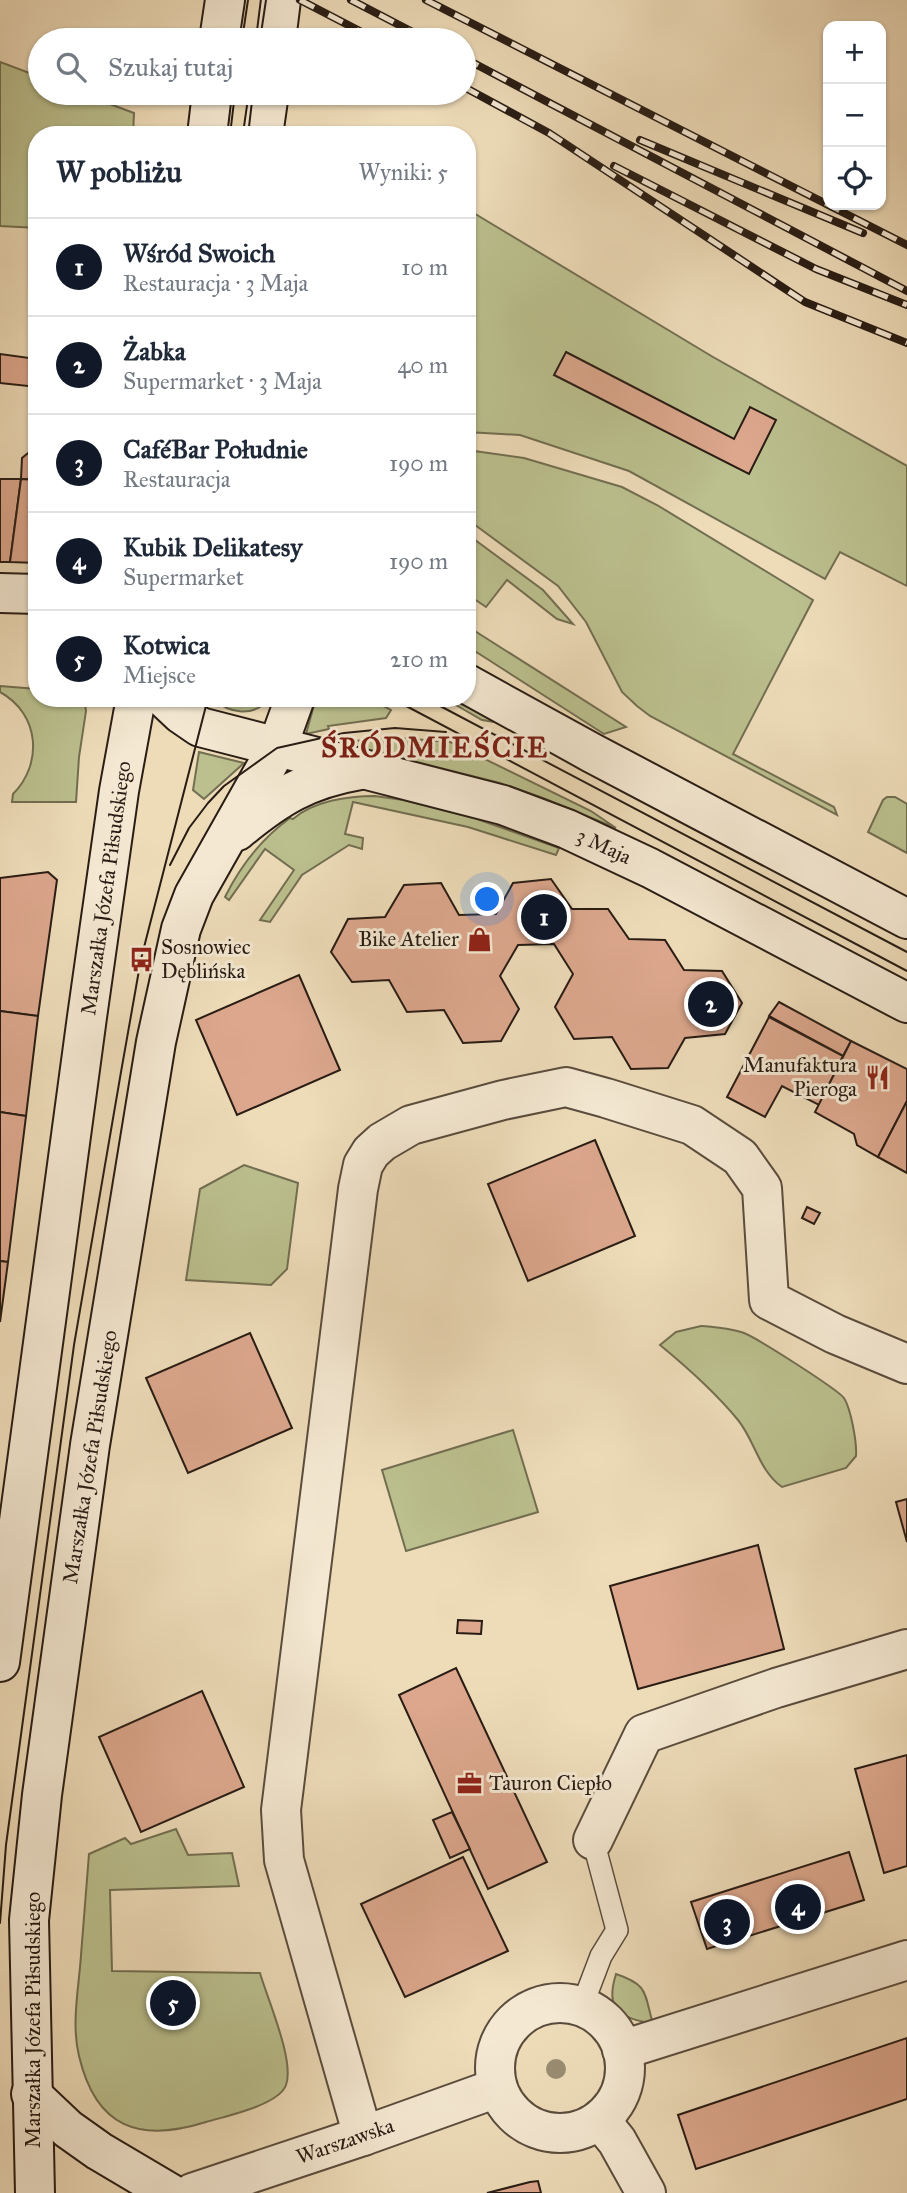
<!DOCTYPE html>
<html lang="pl">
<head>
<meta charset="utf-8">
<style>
	body { margin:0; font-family:"IM FELL Great Primer",serif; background:#f6f6f7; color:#1f2937 }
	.controls { position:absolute; right:21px; top:21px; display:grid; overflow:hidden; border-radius:14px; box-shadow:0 2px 5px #0004 }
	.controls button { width:63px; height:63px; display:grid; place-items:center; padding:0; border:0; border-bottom:2px solid #e0e1e3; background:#fff; color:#1f2937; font:35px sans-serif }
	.you { position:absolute; left:488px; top:900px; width:24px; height:24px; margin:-18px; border:5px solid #fff; border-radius:50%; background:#1a73e8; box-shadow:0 0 0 10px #1a73e833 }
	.badge { display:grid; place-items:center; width:46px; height:46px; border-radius:50%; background:#111827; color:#fff; font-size:23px; font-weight:700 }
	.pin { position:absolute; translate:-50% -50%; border:4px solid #fff; box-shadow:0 2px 7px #0006 }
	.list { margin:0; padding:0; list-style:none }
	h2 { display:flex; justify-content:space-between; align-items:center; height:91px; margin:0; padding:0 28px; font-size:30px }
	h2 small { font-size:23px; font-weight:400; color:#747a83 }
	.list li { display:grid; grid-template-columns:46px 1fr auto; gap:21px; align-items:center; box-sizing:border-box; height:98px; padding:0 28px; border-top:2px solid #e0e1e3 }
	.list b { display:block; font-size:26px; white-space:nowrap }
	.list p { margin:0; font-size:23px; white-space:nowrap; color:#747a83 }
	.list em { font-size:23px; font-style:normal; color:#747a83 }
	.icon { flex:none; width:38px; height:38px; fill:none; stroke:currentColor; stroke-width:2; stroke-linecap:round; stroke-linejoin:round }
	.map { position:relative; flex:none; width:907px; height:2193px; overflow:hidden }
	.search { position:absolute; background:#fff; box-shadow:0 2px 5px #0004; left:28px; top:28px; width:448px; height:77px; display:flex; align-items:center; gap:18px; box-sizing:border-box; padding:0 24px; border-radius:38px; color:#747a83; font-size:26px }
	.panel { position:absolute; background:#fff; box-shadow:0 2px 5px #0004; left:28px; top:126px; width:448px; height:581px; border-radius:28px }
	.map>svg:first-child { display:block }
</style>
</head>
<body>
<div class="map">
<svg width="907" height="2193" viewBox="0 0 907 2193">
	<rect width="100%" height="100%" fill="#eedcb9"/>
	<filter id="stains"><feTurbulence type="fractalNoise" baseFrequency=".00286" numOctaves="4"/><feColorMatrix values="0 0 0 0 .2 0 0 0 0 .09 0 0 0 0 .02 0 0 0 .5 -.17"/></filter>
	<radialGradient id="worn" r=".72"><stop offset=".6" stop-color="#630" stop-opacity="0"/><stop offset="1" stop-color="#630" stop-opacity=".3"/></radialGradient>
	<g fill="#bbc08e" stroke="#726e51" stroke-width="2">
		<path d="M0,62L40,77V93H80L134,113L133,135H37V228L0,226Z"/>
		<path d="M467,209L713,357L907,466V586L840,552L825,579L629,471L520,435L467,432Z"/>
		<path d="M467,450L524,458L622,487L657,505L813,600L733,754L834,807L837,815L650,716L637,706L622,692L586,622L558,586L467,519Z"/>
		<path d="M467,534L543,590L573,624L557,619L507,580L486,607L467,594Z"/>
		<path d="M467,626L626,727L604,734L467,646Z"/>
		<path d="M0,686L37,689V698H84L86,711L79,757L76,802H12L13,794C43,764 40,714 0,692Z"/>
		<path d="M212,698H270C254,718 229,714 212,698Z"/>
		<path d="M316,698H369L391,710L386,718L328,726L329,729L306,734Z"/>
		<path d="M444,698H454L494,722L482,720Z"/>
		<path d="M400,738L450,742L591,811L616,828L543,798L500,783L336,742Z"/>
		<path d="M199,752L244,763L204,799L193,790Z"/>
		<path d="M375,796L403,800L477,819L559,848L556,855L468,827L353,802L345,834L363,838L362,849L349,845L302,875L270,922L260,920L294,870L265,849L229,900L225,897C241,865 261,839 290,818L293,819C313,801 348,796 375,796Z"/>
		<path d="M887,797H895L907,804V853L868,832L883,800Z"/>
		<path d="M244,1165L298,1183L287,1269L271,1285L186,1280L200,1189Z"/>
		<path d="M701,1326C715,1327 730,1328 744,1333C757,1338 837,1389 844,1398C851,1409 857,1443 856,1456L846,1468L782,1487C759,1471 755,1441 738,1420C715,1392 688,1368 660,1345L676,1332Z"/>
		<path d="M513,1430L538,1512L406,1551L382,1470Z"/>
		<path d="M176,1829L188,1855L232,1853L239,1886L110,1890L112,1971L260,1973C267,1998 295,2061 286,2085C279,2105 226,2116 206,2122C139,2143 96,2128 79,2056C71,2024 79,1987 81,1955C84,1921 86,1888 89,1854L125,1838L131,1844Z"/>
		<path d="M616,1974C649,1985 644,1993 653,2024C621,2017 604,2012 616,1974Z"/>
	</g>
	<g fill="#dca78d" stroke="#281c14" stroke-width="2">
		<path d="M566,352L734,439L750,407L776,420L749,474L554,375Z"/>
		<path d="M0,354L37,359V387L0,383Z"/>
		<path d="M28,453L37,456V480L21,479L22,458Z"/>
		<path d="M0,479H21L10,562H0Z"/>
		<path d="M21,479L37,480V563L10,562Z"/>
		<path d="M48,872L57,880L38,1016L0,1011V878Z"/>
		<path d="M551,879L572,909H608L629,939L665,940L684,970L722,971L742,1003L725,1034L685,1038L668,1068L631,1069L612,1037L574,1039L555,1007L573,974L554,944L518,945L500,976L519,1009L501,1041L463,1043L444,1010L407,1012L389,980L352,982L331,952L348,919L385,917L404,885L441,883L459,915L496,914L513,883Z"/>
		<path d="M299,975L340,1070L237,1115L196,1020Z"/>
		<path d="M779,1002L851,1041L843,1056L769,1016Z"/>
		<path d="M0,1011L38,1016L26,1116L0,1112Z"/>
		<path d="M769,1017L843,1056L819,1105L782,1086L765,1117L727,1097Z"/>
		<path d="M851,1041L907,1069V1101L878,1157L857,1145L854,1134L815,1112Z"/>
		<path d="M907,1101V1173L878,1157Z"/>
		<path d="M0,1112L26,1116L8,1262L0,1261Z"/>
		<path d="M595,1140L635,1236L528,1281L488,1184Z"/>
		<path d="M807,1207L820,1213L814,1224L802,1218Z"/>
		<path d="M0,1261L8,1262L0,1322Z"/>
		<path d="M250,1333L292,1428L188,1473L146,1378Z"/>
		<path d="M907,1499V1542L896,1502Z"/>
		<path d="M758,1545L784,1649L638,1689L610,1586Z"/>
		<path d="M458,1620L482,1621L481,1634L457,1633Z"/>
		<path d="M456,1668L547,1862L488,1889L399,1695Z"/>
		<path d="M202,1691L244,1787L141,1832L99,1737Z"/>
		<path d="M907,1755V1866L884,1873L855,1769Z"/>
		<path d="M452,1812L470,1849L450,1858L433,1820Z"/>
		<path d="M849,1852L864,1900L707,1949L691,1902Z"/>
		<path d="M463,1857L508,1951L405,1997L361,1904Z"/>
		<path d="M907,2038V2099L696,2169L678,2115Z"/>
		<path d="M538,2181L541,2193H487L530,2182Z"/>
	</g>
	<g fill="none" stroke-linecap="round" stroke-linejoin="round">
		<defs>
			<path id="lane" d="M582,2006L601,1956L617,1930L593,1840"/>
			<g id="street">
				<path d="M593,1840L644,1734L776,1688L907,1649"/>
				<circle cx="560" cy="2068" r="65"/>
				<path d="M622,2050L907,1960"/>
				<path d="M600,2120L617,2141L646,2193"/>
				<path d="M363,2136L284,1860L281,1810L358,1189L363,1165L371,1152L382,1142L411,1125L503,1100L566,1087L606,1098L692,1125L740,1157L762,1188L769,1300L835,1334L907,1364"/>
				<path d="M192,2193L363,2136L497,2088"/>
			</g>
			<g id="secondary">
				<path d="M219,40L225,0"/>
				<path d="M276,40L281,0"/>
				<path d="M207,135L212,93"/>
				<path d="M263,135L269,93"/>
				<path d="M0,593L37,594"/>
				<path d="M467,684L592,753L907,919"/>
				<path d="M164,698L181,714L200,727L503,805L567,829L650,868L907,1003"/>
				<path d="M237,831C278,797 307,779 360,770"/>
				<path d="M0,1662L87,1017L119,791L136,698"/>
				<path d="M31,2094L68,2129L99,2151L170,2193"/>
				<path d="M35,2193L29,1920L42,1795L90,1445L156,1042L181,929L194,895L277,748L295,698"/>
			</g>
		</defs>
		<use href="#lane" stroke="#5a4c3d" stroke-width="24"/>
		<use href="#street" stroke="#5a4c3d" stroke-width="42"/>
		<use href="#secondary" stroke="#281c14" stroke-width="42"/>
		<use href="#lane" stroke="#f4e8d2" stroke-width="21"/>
		<use href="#street" stroke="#f4e8d2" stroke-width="38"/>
		<use href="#secondary" stroke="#f4e8d2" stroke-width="38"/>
		<g stroke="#281c14" stroke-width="2">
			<path d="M242,40L248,0"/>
			<path d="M260,40L266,0"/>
			<path d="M230,135L235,93"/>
			<path d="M248,135L253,93"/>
			<path d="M391,698L907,971"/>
			<path d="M425,698L907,952"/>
			<path d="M170,865L189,828L208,803L224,786L277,748L344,733L395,728L446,732"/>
			<path d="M0,1923L6,1845L74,1345L121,1072L141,959L208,698"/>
		</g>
		<defs>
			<g id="rail">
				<path d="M300,0L377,40"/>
				<path d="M351,0L428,40"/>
				<path d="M426,0L907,245"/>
				<path d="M464,58L907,291"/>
				<path d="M464,87L549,133L805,302L907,343"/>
				<path d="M640,140L863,233"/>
				<path d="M614,166L816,269L907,305"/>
			</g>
		</defs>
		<use href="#rail" stroke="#281c14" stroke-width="8"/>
		<use href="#rail" stroke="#f4e8d2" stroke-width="5" stroke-dasharray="16" stroke-linecap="butt"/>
	</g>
	<circle fill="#998d73" cx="556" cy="2069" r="10"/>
	<defs>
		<symbol id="shop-bare" viewBox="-9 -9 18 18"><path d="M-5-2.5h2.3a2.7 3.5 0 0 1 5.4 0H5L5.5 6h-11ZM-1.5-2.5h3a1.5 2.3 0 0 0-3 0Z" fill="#8f2418" stroke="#f4e8d2" stroke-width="2.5" paint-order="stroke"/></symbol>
		<symbol id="bus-bare" viewBox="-9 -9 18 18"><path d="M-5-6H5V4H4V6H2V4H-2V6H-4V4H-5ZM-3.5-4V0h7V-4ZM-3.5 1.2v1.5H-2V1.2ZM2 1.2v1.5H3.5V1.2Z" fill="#8f2418" stroke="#f4e8d2" stroke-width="2.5" paint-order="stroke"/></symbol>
		<symbol id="restaurant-bare" viewBox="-9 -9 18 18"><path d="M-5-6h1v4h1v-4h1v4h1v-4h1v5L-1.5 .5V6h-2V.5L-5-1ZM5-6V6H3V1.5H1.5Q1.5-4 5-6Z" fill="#8f2418" stroke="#f4e8d2" stroke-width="2.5" paint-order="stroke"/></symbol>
		<symbol id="office-bare" viewBox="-9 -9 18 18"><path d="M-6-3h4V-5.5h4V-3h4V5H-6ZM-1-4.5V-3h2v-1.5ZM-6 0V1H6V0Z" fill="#8f2418" stroke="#f4e8d2" stroke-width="2.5" paint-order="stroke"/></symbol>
	</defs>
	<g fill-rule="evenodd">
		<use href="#shop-bare" x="462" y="922" width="35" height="35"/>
		<use href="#bus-bare" x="124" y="942" width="35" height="35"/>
		<use href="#restaurant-bare" x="860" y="1060" width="35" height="35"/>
		<use href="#office-bare" x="452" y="1766" width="35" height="35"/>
	</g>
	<g text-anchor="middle" stroke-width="6" stroke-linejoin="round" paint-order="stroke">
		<g font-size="21" fill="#281c14" stroke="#f4e8d2">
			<text transform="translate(604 846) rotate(25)" y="7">3 Maja</text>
			<text transform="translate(106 888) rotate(-82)" y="7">Marszałka Józefa Piłsudskiego</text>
			<text transform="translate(90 1457) rotate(-81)" y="7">Marszałka Józefa Piłsudskiego</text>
			<text transform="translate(33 2020) rotate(-90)" y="7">Marszałka Józefa Piłsudskiego</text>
			<text transform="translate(345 2141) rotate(-19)" y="7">Warszawska</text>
		</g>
		<g font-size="21" fill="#281c14" stroke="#f4e8d2" text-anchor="end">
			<text x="459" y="946">Bike Atelier</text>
			<text x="161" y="954" text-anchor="start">Sosnowiec<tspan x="161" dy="24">Dęblińska</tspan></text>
			<text x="857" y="1072">Manufaktura<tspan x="857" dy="24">Pieroga</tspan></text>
			<text x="489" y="1790" text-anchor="start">Tauron Ciepło</text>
		</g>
		<g font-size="28" font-weight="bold" letter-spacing="2" fill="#7a1f14" stroke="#f4e8d2">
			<text x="435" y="757">ŚRÓDMIEŚCIE</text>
		</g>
	</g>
	<rect width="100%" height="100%" filter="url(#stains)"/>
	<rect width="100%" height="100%" fill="url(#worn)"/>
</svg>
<div class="controls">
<button>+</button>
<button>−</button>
<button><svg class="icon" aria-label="locate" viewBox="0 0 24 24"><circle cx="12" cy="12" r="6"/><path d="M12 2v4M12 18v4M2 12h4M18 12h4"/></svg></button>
</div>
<div class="you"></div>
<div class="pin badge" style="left:544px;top:917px">1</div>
<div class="pin badge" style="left:711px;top:1004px">2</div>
<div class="pin badge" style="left:727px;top:1922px">3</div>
<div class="pin badge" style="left:798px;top:1907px">4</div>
<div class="pin badge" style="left:173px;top:2003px">5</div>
<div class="search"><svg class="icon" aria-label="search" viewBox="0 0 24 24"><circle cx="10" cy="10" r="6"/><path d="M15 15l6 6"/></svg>Szukaj tutaj</div>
<section class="panel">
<h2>W pobliżu<small>Wyniki: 5</small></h2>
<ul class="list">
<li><span class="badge">1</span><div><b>Wśród Swoich</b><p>Restauracja · 3 Maja</p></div><em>10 m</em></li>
<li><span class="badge">2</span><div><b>Żabka</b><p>Supermarket · 3 Maja</p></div><em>40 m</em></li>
<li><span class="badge">3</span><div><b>CaféBar Południe</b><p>Restauracja</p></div><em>190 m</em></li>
<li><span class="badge">4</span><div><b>Kubik Delikatesy</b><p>Supermarket</p></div><em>190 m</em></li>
<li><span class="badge">5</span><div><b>Kotwica</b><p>Miejsce</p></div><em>210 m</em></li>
</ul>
</section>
</div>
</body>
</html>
